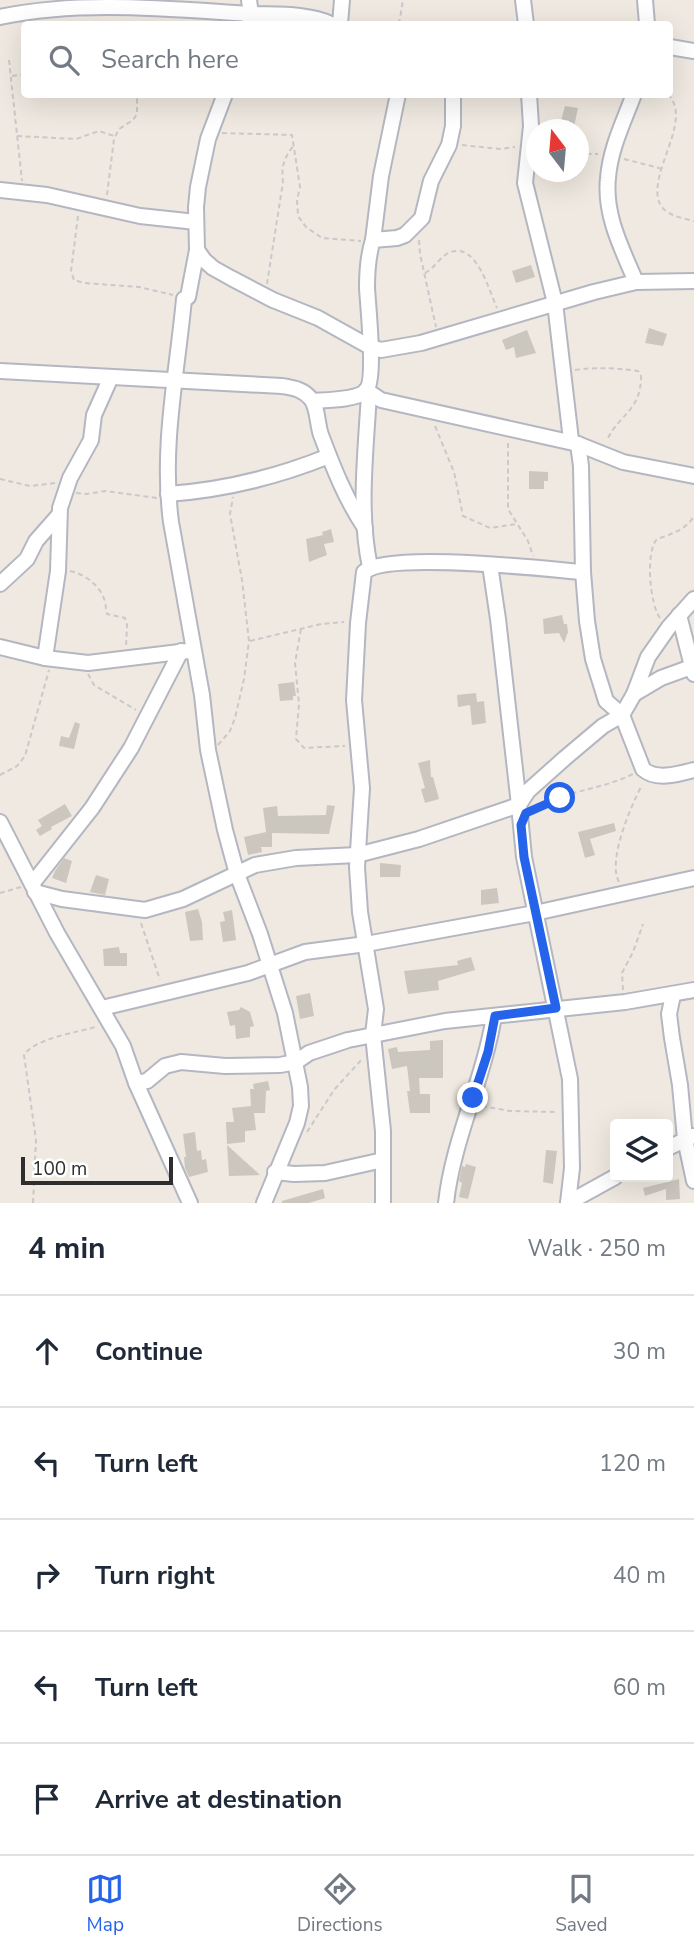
<!DOCTYPE html>
<html lang="en">
<head>
<meta charset="utf-8">
<style>
	body { margin:0; font-family:"Nunito Sans",sans-serif; background:#f2f2f3; color:#1f2937 }
	.controls { position:absolute; right:21px; bottom:21px; display:grid; overflow:hidden; border-radius:7px; box-shadow:0 7px 28px #0002 }
	.controls button { width:63px; height:63px; display:grid; place-items:center; padding:0; border:0; border-bottom:2px solid #e0e1e3; background:#fff; color:#1f2937; font:35px sans-serif }
	.compass { position:absolute; left:526px; top:119px; width:63px; height:63px; border-radius:50%; background:#fff; box-shadow:0 7px 28px #0002; rotate:344deg }
	.scale { position:absolute; left:21px; bottom:18px; width:152px; box-sizing:border-box; padding-left:7px; border:4px solid #2e2e2e; border-top:0; font-size:19px; line-height:24px; white-space:nowrap; color:#2e2e2e; -webkit-text-stroke:5px #fff; paint-order:stroke }
	.stop { position:absolute; width:21px; height:21px; margin:-16px; border:5px solid #2563eb; border-radius:50%; background:#fff }
	.stop.end { background:#2563eb; border-color:#fff; box-shadow:0 2px 7px #0008 }
	.list { margin:0; padding:0; list-style:none }
	h2 { display:flex; justify-content:space-between; align-items:center; height:91px; margin:0; padding:0 28px; font-size:30px }
	h2 small { font-size:23px; font-weight:400; color:#747a83 }
	.list li { display:grid; grid-template-columns:46px 1fr auto; gap:21px; align-items:center; box-sizing:border-box; height:112px; padding:0 28px; border-top:2px solid #e0e1e3 }
	.list b { display:block; font-size:26px; white-space:nowrap }
	.list em { font-size:23px; font-style:normal; color:#747a83 }
	.icon { flex:none; width:38px; height:38px; fill:none; stroke:currentColor; stroke-width:2; stroke-linecap:round; stroke-linejoin:round }
	.map { position:relative; flex:none; width:694px; height:1203px; overflow:hidden }
	.search { position:absolute; background:#fff; box-shadow:0 7px 28px #0002; left:21px; right:21px; top:21px; height:77px; display:flex; align-items:center; gap:18px; box-sizing:border-box; padding:0 24px; border-radius:7px; color:#747a83; font-size:26px }
	.sheet { height:651px; background:#fff }
	nav { display:flex; justify-content:space-around; align-items:center; box-sizing:border-box; height:98px; border-top:2px solid #e0e1e3; background:#fff; font-size:19px; color:#747a83 }
	nav a { display:grid; justify-items:center; gap:4px }
	nav .on { color:#2563eb }
	.map>svg:first-child { display:block }
</style>
</head>
<body>
<div class="map">
<svg width="694" height="1203" viewBox="0 0 694 1203">
	<rect width="100%" height="100%" fill="#efe9e1"/>
	<g fill="#cbc7bf">
		<path d="M565,106L578,108L574,127L560,124Z"/>
		<path d="M531,265L535,277L516,283L512,271Z"/>
		<path d="M649,328L667,334L663,346L645,343Z"/>
		<path d="M527,330L536,353L516,358L514,347L506,350L502,340Z"/>
		<path d="M529,471L548,472V481H544V489H529Z"/>
		<path d="M331,529L334,542L324,544L327,555L309,562L306,539L323,535L322,532Z"/>
		<path d="M562,615L564,624H567L568,632L564,643L559,633L544,634L543,619Z"/>
		<path d="M294,682L296,696H293V700L280,701L278,684Z"/>
		<path d="M476,693L477,702L484,701L486,723L472,725L470,705L458,707L457,695Z"/>
		<path d="M75,722L80,724L74,749L59,746L61,736L69,738Z"/>
		<path d="M430,760L431,777H433L439,799L425,803L421,789L425,788L418,763Z"/>
		<path d="M65,804L72,816L51,827L52,829L40,836L36,830L42,826L38,820Z"/>
		<path d="M327,805L335,806L329,834L272,833V847H261L262,852L248,855L244,837L266,832L263,808L277,806L278,816L326,815Z"/>
		<path d="M614,823L616,831L590,839L595,855L585,858L578,832Z"/>
		<path d="M64,858L72,861L66,883L52,878L55,871Z"/>
		<path d="M380,863L401,865L400,877H380Z"/>
		<path d="M96,875L109,879L105,895L90,892Z"/>
		<path d="M497,888L499,903L481,905V890Z"/>
		<path d="M198,909L202,922L203,940L190,941L185,912Z"/>
		<path d="M232,910L236,940L223,942L220,922L225,921L223,912Z"/>
		<path d="M119,947L120,953H127V966H104L103,949Z"/>
		<path d="M471,957L475,970L438,981L439,990L408,994L404,971L458,965L457,961Z"/>
		<path d="M310,993L314,1016L300,1019L296,996Z"/>
		<path d="M241,1007L250,1012L254,1026L250,1027V1037L236,1039L235,1025L230,1026L227,1012L239,1010Z"/>
		<path d="M443,1040V1078H419L420,1094H430V1113H410L407,1091H410L407,1066L392,1069L388,1049L397,1047L398,1052L430,1050V1041Z"/>
		<path d="M268,1081L270,1090L266,1091L265,1113H254L256,1130L245,1131V1142L227,1144L226,1122H234L232,1108L251,1106L250,1089H254L253,1084Z"/>
		<path d="M195,1132L197,1151L201,1150L202,1160L206,1159L208,1172L189,1177L185,1168L184,1157H186L183,1134Z"/>
		<path d="M227,1145L260,1175L229,1176Z"/>
		<path d="M546,1150L557,1151L553,1184L543,1182Z"/>
		<path d="M466,1164L476,1167L468,1199L459,1197L462,1183L459,1181L462,1166L465,1167Z"/>
		<path d="M679,1179L680,1199L666,1200V1189L645,1196L643,1188Z"/>
		<path d="M323,1189L325,1198L309,1203H282V1201Z"/>
	</g>
	<g fill="none" stroke-linecap="round" stroke-linejoin="round">
		<defs>
			<g id="minor">
				<path d="M249,0L251,14L249,24"/>
				<path d="M523,0L526,24"/>
				<path d="M645,0L647,24"/>
				<path d="M0,17C81,0 169,9 252,14C277,15 307,13 331,24"/>
				<path d="M340,24L342,0"/>
				<path d="M670,47L694,51"/>
				<path d="M225,94L208,139L198,187L196,207L197,250L188,297L184,299C177,374 161,447 171,522L202,695L208,750L225,830L237,874L260,934L285,1013L300,1087L301,1106L297,1123L264,1203"/>
				<path d="M529,94L531,126L525,183L555,303L571,440"/>
				<path d="M634,94C624,121 610,149 608,178C604,215 622,249 636,282"/>
				<path d="M0,190L47,195L140,216L196,222"/>
				<path d="M373,240L381,176L398,94"/>
				<path d="M197,250L204,260L213,268L231,278L273,300L318,318L370,347L381,350L421,343L594,292L636,282L694,281"/>
				<path d="M0,371L282,386C293,388 303,389 311,399C318,408 317,424 321,435C333,467 346,500 365,528"/>
				<path d="M366,390L381,400L578,444L581,466L583,572L587,621L593,659L606,701L622,715L643,769C656,781 679,774 694,770"/>
				<path d="M369,393C366,450 358,511 370,567"/>
				<path d="M313,401C325,400 357,400 366,391C376,380 368,306 367,288C367,272 368,255 373,240L397,238L405,235L422,218L431,181L449,145L453,126V94"/>
				<path d="M578,444L623,462L694,476"/>
				<path d="M168,494C224,490 277,477 329,456"/>
				<path d="M0,584L27,559L36,541L58,516"/>
				<path d="M679,615L694,674"/>
				<path d="M0,647L45,658L88,663L188,651"/>
				<path d="M45,658L58,571L60,508L70,478L91,440L94,415L111,377"/>
				<path d="M634,694L661,678L694,666"/>
				<path d="M0,822L57,933L123,1046L136,1083L190,1203"/>
				<path d="M32,884L92,808L131,748L181,651"/>
				<path d="M35,892L62,899L145,910L183,899L255,865L296,858L357,855L419,839L519,805L498,619L490,565"/>
				<path d="M673,995L669,1014L672,1038L680,1085L685,1139L694,1181"/>
				<path d="M102,1008L248,973L305,952L366,944L535,913L694,878"/>
				<path d="M136,1083L147,1081L165,1066L181,1062L225,1066L280,1065L296,1062L309,1053L348,1040L445,1021L625,1002L694,990"/>
				<path d="M668,1148L693,1136"/>
				<path d="M275,1172L294,1174L325,1173L383,1160"/>
				<path d="M383,1203V1131L373,1035L376,1009L360,912L357,867L362,788L354,700L358,623L364,572C388,551 545,569 583,572"/>
				<path d="M446,1203C453,1139 484,1079 494,1016"/>
				<path d="M568,1203L572,1168L570,1079L524,857L519,805L528,791L565,758L603,726L622,715L634,694L648,657L669,627L694,599"/>
				<path d="M568,1203L615,1177"/>
			</g>
		</defs>
		<use href="#minor" stroke="#b4b7c1" stroke-width="18"/>
		<g stroke="#c9c9c9" stroke-width="2" stroke-dasharray="5 3.5" stroke-linecap="butt">
			<path d="M399,24L403,0"/>
			<path d="M9,60L22,181"/>
			<path d="M12,76L24,74"/>
			<path d="M668,94C694,121 646,174 660,204C666,216 683,218 694,221"/>
			<path d="M222,133L292,135L300,187L297,200L298,216L306,227L322,238L361,241"/>
			<path d="M17,136L76,139L99,131L114,136"/>
			<path d="M462,145L500,149L515,147"/>
			<path d="M578,154H598"/>
			<path d="M624,159L663,169"/>
			<path d="M107,195L114,139L119,129L133,120L137,114V94"/>
			<path d="M78,216L71,271L74,280L84,283L139,287L173,295"/>
			<path d="M419,240L420,254L436,327"/>
			<path d="M425,273C435,268 441,255 451,252C477,243 489,291 497,308"/>
			<path d="M267,284L283,182C281,166 284,158 294,145"/>
			<path d="M575,370C597,367 616,368 638,371L641,376C641,411 620,413 607,440"/>
			<path d="M435,426L454,472L463,516L490,528L516,524"/>
			<path d="M508,443V509L528,541L533,556"/>
			<path d="M0,479L30,486L56,483"/>
			<path d="M76,493L87,494L105,491L157,498"/>
			<path d="M70,571C85,574 101,586 105,602C106,606 106,610 107,614L125,618L127,625L126,647"/>
			<path d="M660,618C650,605 645,552 657,539C671,534 686,530 694,516"/>
			<path d="M301,629L295,663L299,704L296,739L304,748L345,746"/>
			<path d="M250,641L321,624L344,622"/>
			<path d="M88,674L94,685L136,710"/>
			<path d="M218,745L230,731L235,718L244,679L249,641L242,580L230,514L233,497"/>
			<path d="M0,775L17,766L25,756L49,670"/>
			<path d="M532,809C563,791 601,790 633,774"/>
			<path d="M619,882C607,861 631,806 642,785"/>
			<path d="M0,893L21,887"/>
			<path d="M141,923L160,980"/>
			<path d="M623,990L622,973L633,952L643,924"/>
			<path d="M482,1106L510,1111L557,1112"/>
			<path d="M307,1132L334,1090L363,1058"/>
			<path d="M33,1203L36,1140L24,1055C34,1039 77,1032 96,1027"/>
		</g>
		<use href="#minor" stroke="#fff" stroke-width="14"/>
	</g>
	<g fill="none" stroke-linecap="round" stroke-linejoin="round">
		<path stroke="#2563eb" stroke-width="9" d="M473,1098L488,1052L495,1016L556,1008L524,857L521,825L526,813L560,798"/>
	</g>
</svg>
<div class="controls">
<button><svg class="icon" aria-label="layers" viewBox="0 0 24 24"><path d="M12 4l9 5-9 5-9-5zM3 14l9 5 9-5"/></svg></button>
</div>
<svg class="compass" viewBox="-18 -18 36 36"><path d="M0-13l5 13h-10z" fill="#e53935"/><path d="M0 13l5-13h-10z" fill="#747a83"/></svg>
<div class="scale">100 m</div>
<div class="stop" style="left:560px;top:798px"></div>
<div class="stop end" style="left:473px;top:1098px"></div>
<div class="search"><svg class="icon" aria-label="search" viewBox="0 0 24 24"><circle cx="10" cy="10" r="6"/><path d="M15 15l6 6"/></svg>Search here</div>
</div>
<section class="sheet">
<h2>4 min<small>Walk · 250 m</small></h2>
<ul class="list">
<li><svg class="icon" aria-label="ahead" viewBox="0 0 24 24"><path d="M12 20V5M6 11l6-6 6 6"/></svg><div><b>Continue</b></div><em>30 m</em></li>
<li><svg class="icon" aria-label="left" viewBox="0 0 24 24"><path d="M17 20v-9H6M10 6l-5 5 5 5"/></svg><div><b>Turn left</b></div><em>120 m</em></li>
<li><svg class="icon" aria-label="right" viewBox="0 0 24 24"><path d="M7 20v-9h11M14 6l5 5-5 5"/></svg><div><b>Turn right</b></div><em>40 m</em></li>
<li><svg class="icon" aria-label="left" viewBox="0 0 24 24"><path d="M17 20v-9H6M10 6l-5 5 5 5"/></svg><div><b>Turn left</b></div><em>60 m</em></li>
<li><svg class="icon" aria-label="arrive" viewBox="0 0 24 24"><path d="M6 21V4h12l-3 4 3 4H6"/></svg><div><b>Arrive at destination</b></div></li>
</ul>
</section>
<nav>
<a class="on"><svg class="icon" aria-label="map" viewBox="0 0 24 24"><path d="M3 6l6-2 6 2 6-2v14l-6 2-6-2-6 2zM9 4v14M15 6v14"/></svg>Map</a>
<a><svg class="icon" aria-label="directions" viewBox="0 0 24 24"><path d="M12 3l9 9-9 9-9-9zM9 14v-3h6M13 9l2 2-2 2"/></svg>Directions</a>
<a><svg class="icon" aria-label="saved" viewBox="0 0 24 24"><path d="M7 4h10v16l-5-4-5 4z"/></svg>Saved</a>
</nav>
</body>
</html>
